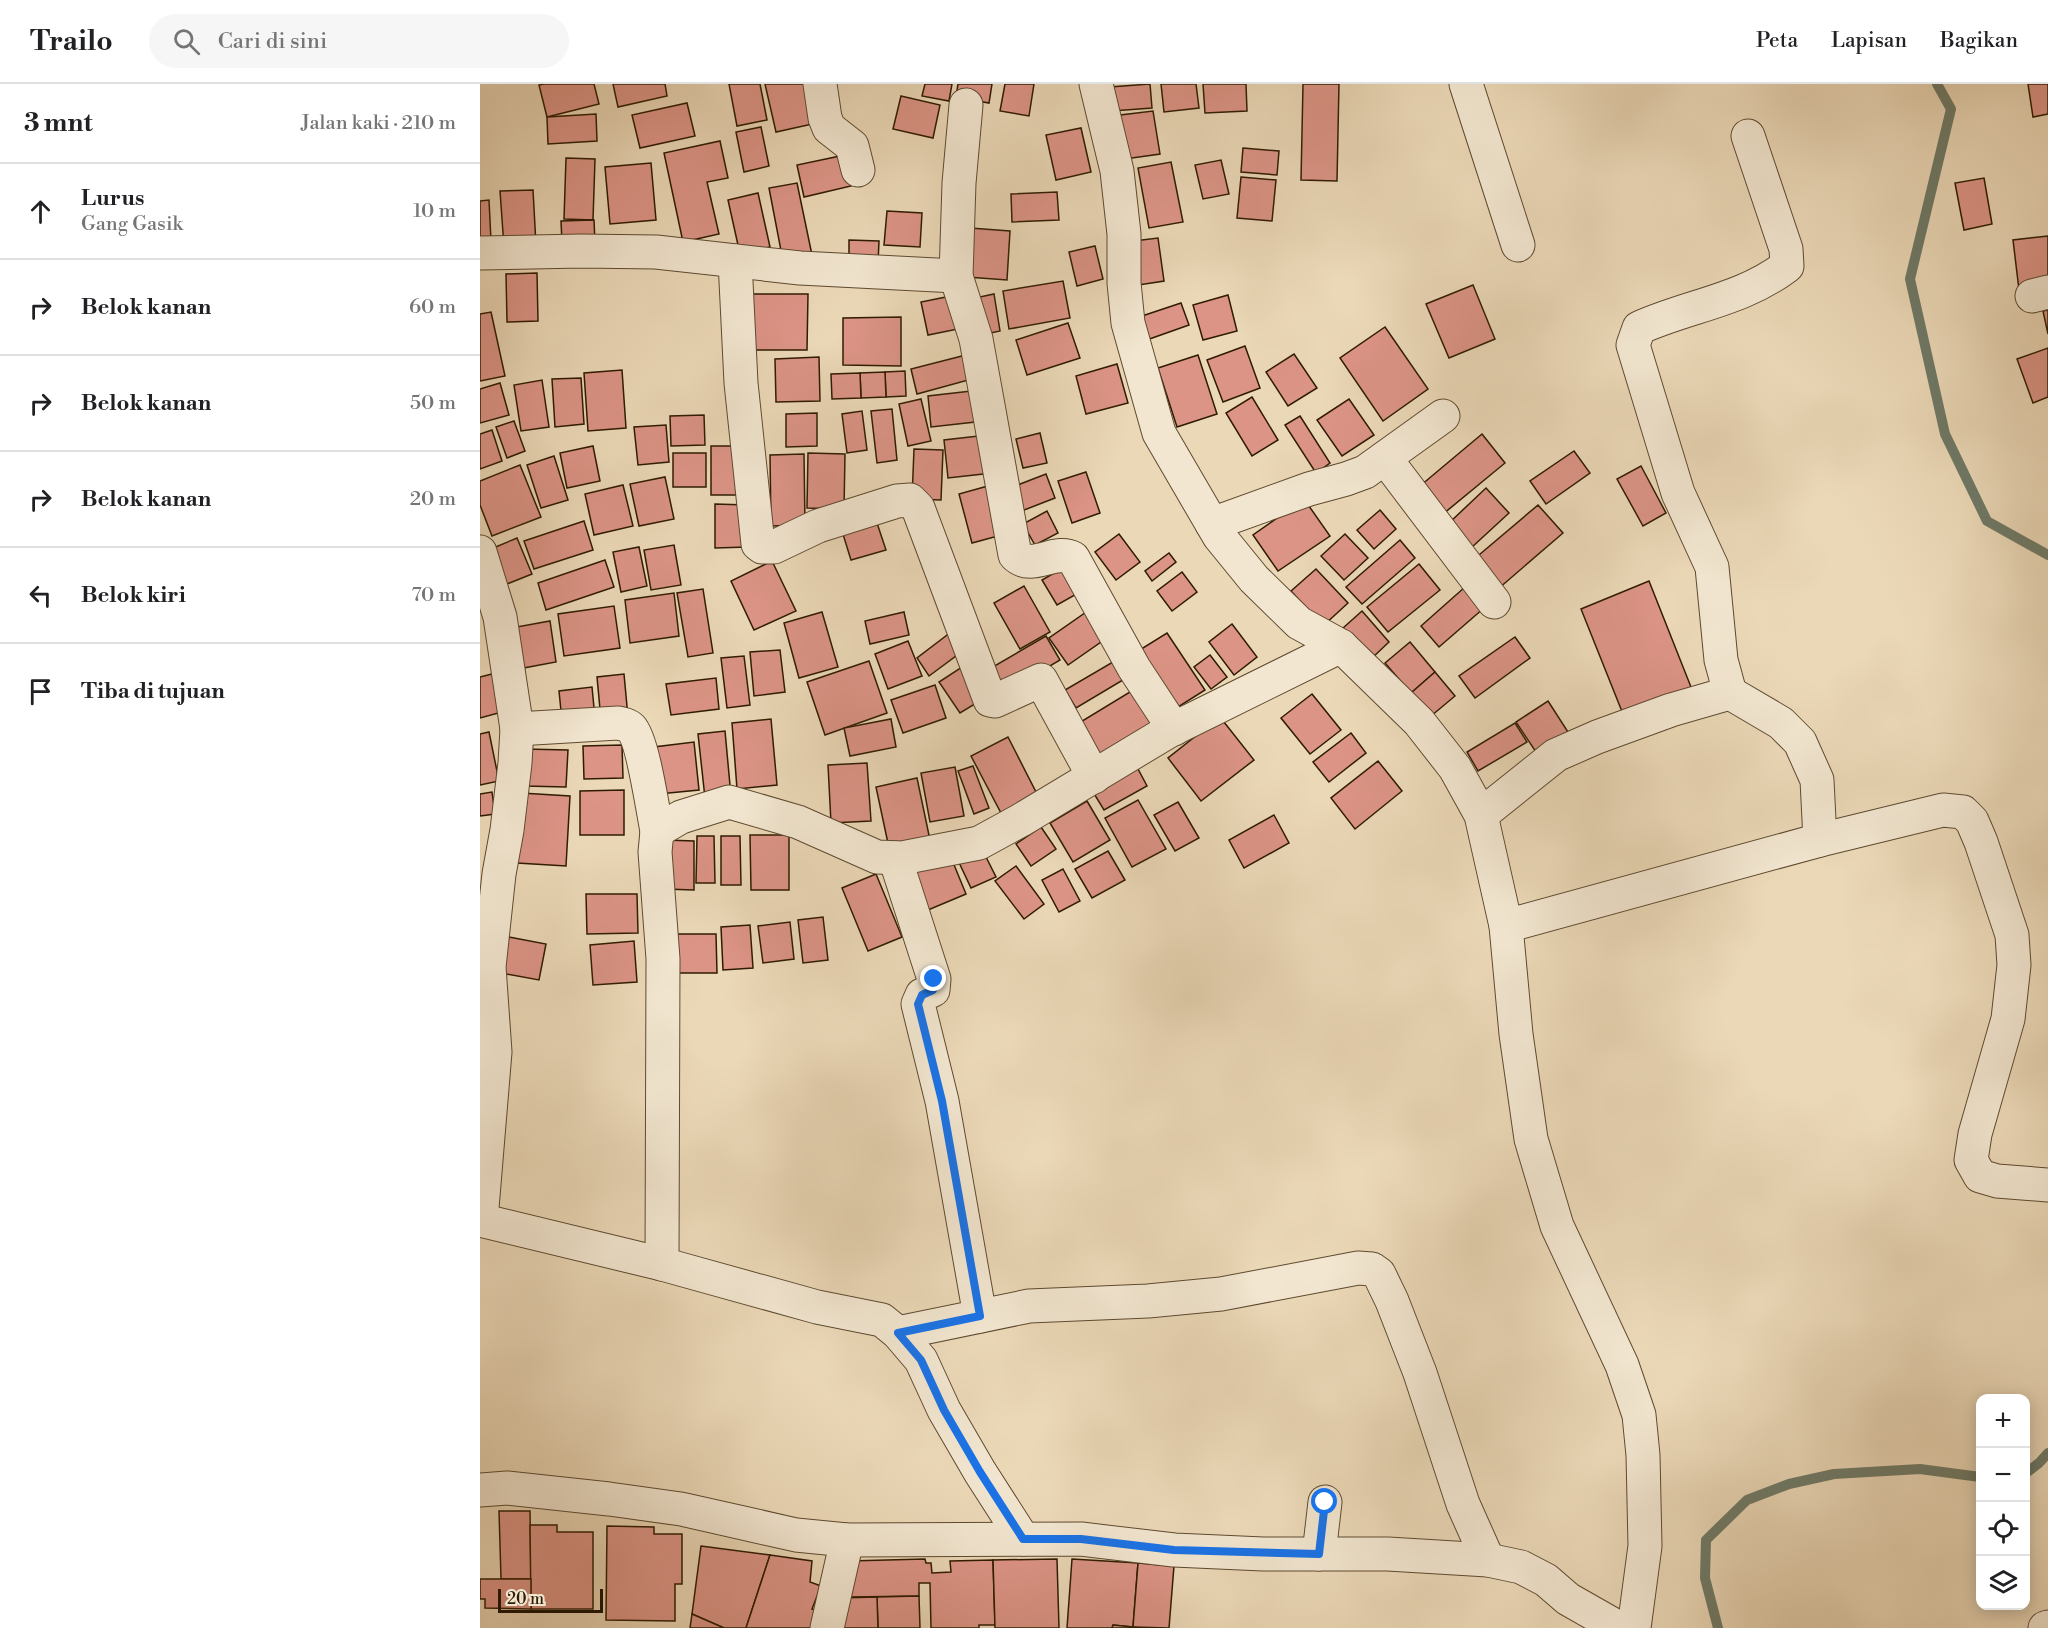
<!DOCTYPE html>
<html lang="id">
<head>
<meta charset="utf-8">
<style>
	body { margin:0; font-family:"Libre Bodoni",serif; background:#f6f6f6; color:#202124 }
	.controls { position:absolute; right:18px; bottom:18px; display:grid; overflow:hidden; border-radius:12px; box-shadow:0 3px 15px #0003 }
	.controls button { width:54px; height:54px; display:grid; place-items:center; padding:0; border:0; border-bottom:2px solid #e0e0e0; background:#fff; color:#202124; font:30px sans-serif }
	.scale { position:absolute; left:18px; bottom:15px; width:105px; box-sizing:border-box; padding-left:6px; border:3px solid #2f1b03; border-top:0; font-size:16px; line-height:21px; white-space:nowrap; color:#2f1b03; -webkit-text-stroke:4px #f2e6d0; paint-order:stroke }
	.stop { position:absolute; width:18px; height:18px; margin:-14px; border:4px solid #1a73e8; border-radius:50%; background:#fff }
	.stop.end { background:#1a73e8; border-color:#fff; box-shadow:0 2px 6px #0008 }
	.list { margin:0; padding:0; list-style:none }
	h2 { display:flex; justify-content:space-between; align-items:center; height:78px; margin:0; padding:0 24px; font-size:26px }
	h2 small { font-size:20px; font-weight:400; color:#757577 }
	.list li { display:grid; grid-template-columns:39px 1fr auto; gap:18px; align-items:center; box-sizing:border-box; height:96px; padding:0 24px; border-top:2px solid #e0e0e0 }
	.list b { display:block; font-size:22px; white-space:nowrap }
	.list p { margin:0; font-size:20px; white-space:nowrap; color:#757577 }
	.list em { font-size:20px; font-style:normal; color:#757577 }
	.icon { flex:none; width:33px; height:33px; fill:none; stroke:currentColor; stroke-width:2; stroke-linecap:round; stroke-linejoin:round }
	.map { position:relative; flex:none; width:1568px; height:1544px; overflow:hidden }
	header { display:flex; align-items:center; gap:36px; box-sizing:border-box; height:84px; padding:0 30px; background:#fff; border-bottom:2px solid #e0e0e0 }
	header strong { font-size:28px }
	nav { display:flex; gap:33px; margin-inline-start:auto; font-size:21px }
	.search { width:420px; height:54px; background:#f6f6f6; display:flex; align-items:center; gap:15px; box-sizing:border-box; padding:0 21px; border-radius:33px; color:#757577; font-size:22px }
	main { display:flex }
	aside { flex:1; background:#fff }
	.map>svg:first-child { display:block }
</style>
</head>
<body>
<header>
<strong>Trailo</strong>
<div class="search"><svg class="icon" aria-label="search" viewBox="0 0 24 24"><circle cx="10" cy="10" r="6"/><path d="M15 15l6 6"/></svg>Cari di sini</div>
<nav><a>Peta</a><a>Lapisan</a><a>Bagikan</a></nav>
</header>
<main>
<aside>
<h2>3 mnt<small>Jalan kaki · 210 m</small></h2>
<ul class="list">
<li><svg class="icon" aria-label="ahead" viewBox="0 0 24 24"><path d="M12 20V5M6 11l6-6 6 6"/></svg><div><b>Lurus</b><p>Gang Gasik</p></div><em>10 m</em></li>
<li><svg class="icon" aria-label="right" viewBox="0 0 24 24"><path d="M7 20v-9h11M14 6l5 5-5 5"/></svg><div><b>Belok kanan</b></div><em>60 m</em></li>
<li><svg class="icon" aria-label="right" viewBox="0 0 24 24"><path d="M7 20v-9h11M14 6l5 5-5 5"/></svg><div><b>Belok kanan</b></div><em>50 m</em></li>
<li><svg class="icon" aria-label="right" viewBox="0 0 24 24"><path d="M7 20v-9h11M14 6l5 5-5 5"/></svg><div><b>Belok kanan</b></div><em>20 m</em></li>
<li><svg class="icon" aria-label="left" viewBox="0 0 24 24"><path d="M17 20v-9H6M10 6l-5 5 5 5"/></svg><div><b>Belok kiri</b></div><em>70 m</em></li>
<li><svg class="icon" aria-label="arrive" viewBox="0 0 24 24"><path d="M6 21V4h12l-3 4 3 4H6"/></svg><div><b>Tiba di tujuan</b></div></li>
</ul>
</aside>
<div class="map">
<svg width="1568" height="1544" viewBox="0 0 1568 1544">
	<rect width="100%" height="100%" fill="#ebd8b7"/>
	<filter id="stains"><feTurbulence type="fractalNoise" baseFrequency=".00333" numOctaves="4"/><feColorMatrix values="0 0 0 0 .2 0 0 0 0 .09 0 0 0 0 .02 0 0 0 .5 -.17"/></filter>
	<radialGradient id="worn" r=".72"><stop offset=".6" stop-color="#630" stop-opacity="0"/><stop offset="1" stop-color="#630" stop-opacity=".3"/></radialGradient>
	<g fill="none" stroke-linecap="round" stroke-linejoin="round">
		<g stroke="#6f7a68" stroke-width="10">
			<path d="M1457,0L1471,25L1430,195L1465,350L1507,437L1568,471"/>
			<path d="M1546,1389L1559,1379L1568,1369"/>
			<path d="M1238,1544L1225,1494L1226,1456L1267,1416L1309,1400L1354,1390L1440,1385L1500,1393"/>
		</g>
	</g>
	<g fill="#dc9486" stroke="#2f1b03" stroke-width="1.5">
		<path d="M64,0H114L119,20L67,33L59,1Z"/>
		<path d="M133,0H185L187,12L138,23Z"/>
		<path d="M249,0H280L287,36L257,42Z"/>
		<path d="M285,0H328L337,39L296,48Z"/>
		<path d="M445,0H472L469,17L442,12Z"/>
		<path d="M478,0H512L509,19L476,13Z"/>
		<path d="M525,0H554L549,32L520,27Z"/>
		<path d="M670,0L672,24L632,27L630,3Z"/>
		<path d="M681,0H716L719,24L684,28Z"/>
		<path d="M723,0H766L767,27L725,29Z"/>
		<path d="M823,0H859L857,97L821,96Z"/>
		<path d="M1548,0H1568V30L1553,33Z"/>
		<path d="M421,12L460,21L453,54L413,45Z"/>
		<path d="M207,19L215,52L160,64L152,31Z"/>
		<path d="M673,27L680,70L638,76L632,32Z"/>
		<path d="M116,30L117,57L68,60L67,33Z"/>
		<path d="M281,43L289,82L264,88L256,48Z"/>
		<path d="M601,44L611,88L576,96L566,51Z"/>
		<path d="M240,57L248,94L227,98L239,150L203,158L184,69Z"/>
		<path d="M763,64L799,67L797,91L761,88Z"/>
		<path d="M365,71L371,102L324,113L317,81Z"/>
		<path d="M86,74L115,75L113,136L84,135Z"/>
		<path d="M741,76L749,110L723,115L715,81Z"/>
		<path d="M691,78L703,138L669,144L658,84Z"/>
		<path d="M171,79L176,136L130,140L125,83Z"/>
		<path d="M761,93L796,96L792,137L757,134Z"/>
		<path d="M1504,94L1512,140L1484,146L1475,99Z"/>
		<path d="M317,99L332,171L303,177L289,104Z"/>
		<path d="M53,106L56,161L24,163L20,107Z"/>
		<path d="M577,108L579,136L532,138L531,110Z"/>
		<path d="M278,109L290,163L260,170L248,116Z"/>
		<path d="M9,116L11,157H0V117Z"/>
		<path d="M407,127L442,129L440,163L404,161Z"/>
		<path d="M114,136L115,159H82L81,137Z"/>
		<path d="M490,144L530,147L527,196L487,193Z"/>
		<path d="M1568,152V202L1539,206L1533,156Z"/>
		<path d="M678,154L684,197L652,202L646,158Z"/>
		<path d="M369,156L399,157L398,179L369,177Z"/>
		<path d="M615,162L623,195L597,202L589,168Z"/>
		<path d="M57,189L58,237L27,238L26,190Z"/>
		<path d="M583,197L590,234L529,245L523,207Z"/>
		<path d="M993,201L1015,255L969,274L946,220Z"/>
		<path d="M268,210H328L327,266H268Z"/>
		<path d="M514,210L520,247L501,251L495,214Z"/>
		<path d="M476,211L483,244L448,251L441,218Z"/>
		<path d="M748,211L757,247L723,256L713,221Z"/>
		<path d="M701,219L709,241L661,258L653,235Z"/>
		<path d="M1568,226V250L1563,227Z"/>
		<path d="M11,228L25,292L0,297V230Z"/>
		<path d="M421,233V282L363,281V234Z"/>
		<path d="M588,239L600,274L547,291L536,256Z"/>
		<path d="M905,243L948,305L903,337L860,274Z"/>
		<path d="M765,262L780,304L743,318L727,276Z"/>
		<path d="M1568,264V313L1553,319L1537,275Z"/>
		<path d="M814,270L837,304L808,322L786,288Z"/>
		<path d="M486,271L492,295L437,310L431,285Z"/>
		<path d="M718,271L737,330L697,343L678,284Z"/>
		<path d="M339,273L340,317L296,318L295,275Z"/>
		<path d="M637,280L648,319L606,330L596,292Z"/>
		<path d="M142,286L146,344L108,347L104,289Z"/>
		<path d="M425,287L426,312L406,313L405,288Z"/>
		<path d="M405,288L406,313L381,314L380,289Z"/>
		<path d="M380,289L381,314L352,315L351,290Z"/>
		<path d="M101,294L104,340L75,343L72,295Z"/>
		<path d="M62,296L69,343L41,347L34,301Z"/>
		<path d="M20,299L29,331L0,339V305Z"/>
		<path d="M500,306L504,337L451,343L448,312Z"/>
		<path d="M772,313L798,356L772,372L746,329Z"/>
		<path d="M441,315L451,357L428,362L419,320Z"/>
		<path d="M869,315L894,351L862,372L837,336Z"/>
		<path d="M412,325L417,376L397,379L391,327Z"/>
		<path d="M382,327L387,366L367,369L362,330Z"/>
		<path d="M337,329V362L306,363V330Z"/>
		<path d="M224,331L225,361L191,362L190,332Z"/>
		<path d="M820,332L850,379L836,389L805,341Z"/>
		<path d="M34,337L45,367L27,374L16,343Z"/>
		<path d="M186,341L189,378L158,381L154,343Z"/>
		<path d="M12,346L22,377L0,385V350Z"/>
		<path d="M560,349L567,379L543,384L536,355Z"/>
		<path d="M1002,350L1025,379L957,435L934,407Z"/>
		<path d="M507,351L512,389L468,394L464,356Z"/>
		<path d="M113,362L120,397L87,404L80,369Z"/>
		<rect x="231" y="362" width="29" height="49"/>
		<path d="M434,365L463,366L461,416L432,415Z"/>
		<path d="M1094,367L1110,389L1066,420L1050,397Z"/>
		<rect x="193" y="369" width="33" height="34"/>
		<path d="M328,369L365,370L364,425L327,424Z"/>
		<path d="M324,370L325,441L291,442L290,371Z"/>
		<path d="M74,372L88,416L61,424L47,381Z"/>
		<path d="M40,381L61,433L12,452L0,421V397Z"/>
		<path d="M1161,382L1186,429L1163,442L1137,395Z"/>
		<path d="M606,388L620,429L592,439L578,397Z"/>
		<path d="M566,390L575,414L539,428L530,404Z"/>
		<path d="M185,393L194,435L159,442L150,400Z"/>
		<path d="M515,400L529,449L492,459L479,410Z"/>
		<path d="M143,401L153,442L114,451L105,410Z"/>
		<path d="M1006,404L1029,429L991,464L968,440Z"/>
		<path d="M824,415L850,452L798,487L773,451Z"/>
		<path d="M235,420L267,421L268,463L235,464Z"/>
		<path d="M1058,421L1083,449L1018,505L993,476Z"/>
		<path d="M900,426L916,445L894,465L877,446Z"/>
		<path d="M567,427L578,449L555,461L543,440Z"/>
		<path d="M396,436L406,466L371,476L362,447Z"/>
		<path d="M104,437L113,466L54,485L44,457Z"/>
		<path d="M639,450L660,478L636,496L615,468Z"/>
		<path d="M865,450L888,474L864,496L841,472Z"/>
		<path d="M37,454L52,490L27,500L11,465Z"/>
		<path d="M920,456L935,474L882,520L866,503Z"/>
		<path d="M194,461L201,501L171,506L164,466Z"/>
		<path d="M159,463L167,502L141,508L133,468Z"/>
		<path d="M689,469L696,478L672,497L665,487Z"/>
		<path d="M125,476L134,503L66,526L58,499Z"/>
		<path d="M292,477L316,527L274,546L251,497Z"/>
		<path d="M939,480L960,506L908,548L887,523Z"/>
		<path d="M588,481L602,507L577,521L562,496Z"/>
		<path d="M836,485L868,519L843,542L811,507Z"/>
		<path d="M702,488L717,508L692,527L677,507Z"/>
		<path d="M1169,497L1211,603L1143,630L1101,525Z"/>
		<path d="M544,502L570,548L540,565L514,519Z"/>
		<path d="M985,503L1004,524L959,563L941,542Z"/>
		<path d="M223,505L233,569L208,573L197,509Z"/>
		<path d="M194,509L199,552L150,559L145,516Z"/>
		<path d="M134,522L140,564L84,572L78,530Z"/>
		<path d="M612,524L631,551L588,581L569,554Z"/>
		<path d="M882,527L909,558L891,575L863,544Z"/>
		<path d="M342,528L358,583L319,594L304,539Z"/>
		<path d="M424,528L429,551L390,560L385,537Z"/>
		<path d="M70,537L76,578L38,585L31,544Z"/>
		<path d="M752,540L777,573L754,591L729,558Z"/>
		<path d="M475,545L488,563L449,592L437,574Z"/>
		<path d="M687,549L725,606L687,630L650,572Z"/>
		<path d="M566,552L580,576L526,608L511,584Z"/>
		<path d="M1035,553L1050,574L995,614L979,592Z"/>
		<path d="M428,557L442,592L408,605L395,570Z"/>
		<path d="M930,558L955,588L931,609L905,579Z"/>
		<path d="M300,566L305,608L274,612L270,568Z"/>
		<path d="M730,571L747,593L731,605L714,583Z"/>
		<path d="M264,572L270,621L247,624L241,574Z"/>
		<path d="M638,575L648,593L596,624L585,606Z"/>
		<path d="M389,577L407,629L345,651L327,598Z"/>
		<path d="M482,583L503,615L480,629L459,598Z"/>
		<path d="M955,588L975,612L951,632L931,609Z"/>
		<path d="M12,590L22,628L0,634V593Z"/>
		<path d="M144,590L148,633L121,636L117,593Z"/>
		<path d="M236,594L239,625L191,631L186,600Z"/>
		<path d="M663,600L685,636L616,678L594,642Z"/>
		<path d="M455,601L466,634L423,649L411,616Z"/>
		<path d="M112,603L115,634L82,637L79,607Z"/>
		<path d="M832,610L861,646L830,670L801,634Z"/>
		<path d="M1068,617L1088,648L1056,668L1036,638Z"/>
		<path d="M740,633L774,676L721,717L688,674Z"/>
		<path d="M291,635L297,701L257,705L252,639Z"/>
		<path d="M411,635L416,663L370,672L364,644Z"/>
		<path d="M1035,639L1047,658L998,687L987,668Z"/>
		<path d="M245,647L251,712L225,714L218,650Z"/>
		<path d="M9,648L19,697L0,701V650Z"/>
		<path d="M871,649L886,669L849,698L833,678Z"/>
		<path d="M528,653L557,710L521,729L491,672Z"/>
		<path d="M214,658L219,706L179,710L174,663Z"/>
		<path d="M142,661L143,694L104,695L103,662Z"/>
		<path d="M44,665L88,666L86,703L44,702Z"/>
		<path d="M898,677L922,707L875,745L851,714Z"/>
		<path d="M387,679L391,737L351,739L348,681Z"/>
		<path d="M493,682L509,724L494,730L478,687Z"/>
		<path d="M475,683L484,732L450,738L441,689Z"/>
		<path d="M657,683L667,702L624,726L613,708Z"/>
		<path d="M437,694L450,756L409,764L396,703Z"/>
		<path d="M144,706V751H100V707Z"/>
		<path d="M12,708L15,730L0,732V710Z"/>
		<path d="M41,709L90,712L86,782L37,779Z"/>
		<path d="M658,716L686,765L652,783L625,734Z"/>
		<path d="M607,717L630,756L593,778L570,739Z"/>
		<path d="M698,718L719,754L695,767L674,731Z"/>
		<path d="M794,731L809,759L764,784L749,756Z"/>
		<path d="M561,743L576,765L551,782L536,760Z"/>
		<path d="M270,751H309V806H271Z"/>
		<path d="M217,752H234L235,799H216Z"/>
		<path d="M241,752H260L261,801H241Z"/>
		<path d="M185,756L214,757V806L185,805Z"/>
		<path d="M500,761L516,793L491,804L476,772Z"/>
		<path d="M628,767L645,796L612,814L595,785Z"/>
		<path d="M470,771L486,810L448,826L432,786Z"/>
		<path d="M536,782L564,820L544,835L515,797Z"/>
		<path d="M583,785L600,817L579,828L562,796Z"/>
		<path d="M396,790L422,853L388,867L362,804Z"/>
		<path d="M106,810H157L158,849L107,850Z"/>
		<path d="M343,833L348,876L323,879L318,836Z"/>
		<path d="M310,838L314,875L283,879L278,842Z"/>
		<path d="M270,841L273,884L243,886L241,843Z"/>
		<path d="M190,850H236L237,889H190Z"/>
		<path d="M29,853L66,860L59,896L21,889Z"/>
		<path d="M154,857L157,898L113,901L110,861Z"/>
		<path d="M19,1427H50L51,1495H21Z"/>
		<path d="M50,1441H77V1448H113V1525H51Z"/>
		<path d="M127,1442L174,1443V1450H202V1500H195V1537L126,1536Z"/>
		<path d="M221,1462L290,1471L266,1544H244L212,1530Z"/>
		<path d="M290,1471L332,1477L330,1498L341,1502L332,1525L344,1529L338,1544H266Z"/>
		<path d="M445,1475L446,1479H451L452,1489L471,1488L470,1477L513,1476L515,1541H499V1544H451L450,1499H439V1512L370,1513L369,1477Z"/>
		<path d="M577,1475L579,1544H515L513,1476Z"/>
		<path d="M592,1475L658,1479L653,1543L633,1541L632,1544H587Z"/>
		<path d="M658,1479L694,1482L689,1544L653,1543Z"/>
		<path d="M0,1495H51V1525L5,1524V1515H0Z"/>
		<path d="M439,1512L440,1544H398L397,1513Z"/>
		<path d="M397,1513L398,1544H360L359,1514Z"/>
		<path d="M212,1530L244,1544H210Z"/>
		<path d="M633,1541L653,1543L664,1544H632Z"/>
	</g>
	<g fill="none" stroke-linecap="round" stroke-linejoin="round">
		<defs>
			<g id="minor">
				<path d="M340,0L345,34L349,44L372,62L378,86"/>
				<path d="M616,0L637,87L644,150V199L648,239L679,349L739,452L774,495L819,539L861,562L939,638L975,684L1001,731L1026,842L1036,950L1051,1055L1077,1142L1142,1281L1159,1331L1163,1371L1165,1462L1154,1544"/>
				<path d="M986,0L1038,161"/>
				<path d="M486,21L479,99L476,192L496,255L535,471C552,488 575,464 593,474L654,584L694,645"/>
				<path d="M0,169L101,167L176,168L320,184L476,192"/>
				<path d="M255,177L261,299L278,460L282,463H294L338,442L417,417L430,416L438,424L510,616L515,617L561,596L614,693"/>
				<path d="M1552,212L1568,208"/>
				<path d="M905,374L1014,518"/>
				<path d="M732,440L829,405L866,395L885,388L963,332"/>
				<path d="M0,468L20,533L37,645L35,679L27,746L19,790L9,883L15,968L1,1136"/>
				<path d="M1250,609L1301,639L1320,658L1337,696L1340,756"/>
				<path d="M37,645L138,639C143,640 148,641 151,644C163,656 173,728 177,747"/>
				<path d="M1001,731L1076,671L1117,653L1191,626L1250,609L1241,576L1232,483L1198,409L1153,261L1159,244C1210,221 1261,217 1307,182L1306,165L1268,52"/>
				<path d="M415,774L454,895L453,906L442,911L438,920L462,1017L500,1232"/>
				<path d="M1026,842L1340,756L1463,726L1483,728L1492,737L1501,758L1532,851L1534,881L1528,935L1495,1050L1491,1076L1500,1092L1517,1097L1568,1101"/>
				<path d="M0,1136L182,1180L337,1223L402,1236L418,1249L441,1276L464,1326L500,1388L543,1455"/>
				<path d="M182,1180L183,875L175,768L177,747L201,733L249,718L318,738L397,773L422,774L499,759L541,736L689,647L861,562"/>
				<path d="M418,1249L549,1222L668,1217L741,1210L878,1184L892,1185L899,1190L912,1217L940,1289L983,1420L1008,1476"/>
				<path d="M0,1406L27,1404L129,1415L201,1425L316,1451L367,1456L601,1455L694,1466L783,1470H908L1008,1476L1041,1483L1066,1496L1088,1515L1139,1544"/>
				<path d="M839,1470L845,1418"/>
				<path d="M347,1544L367,1456"/>
				<path d="M1565,1544L1568,1543"/>
			</g>
		</defs>
		<use href="#minor" stroke="#5e4a30" stroke-width="35"/>
		<use href="#minor" stroke="#f2e6d0" stroke-width="33"/>
	</g>
	<g fill="none" stroke-linecap="round" stroke-linejoin="round">
		<path stroke="#1a73e8" stroke-width="8" d="M454,895L453,906L442,911L438,920L462,1017L500,1232L418,1249L441,1276L464,1326L500,1388L543,1455H601L694,1466L839,1470L845,1418"/>
	</g>
	<rect width="100%" height="100%" filter="url(#stains)"/>
	<rect width="100%" height="100%" fill="url(#worn)"/>
</svg>
<div class="controls">
<button>+</button>
<button>−</button>
<button><svg class="icon" aria-label="locate" viewBox="0 0 24 24"><circle cx="12" cy="12" r="6"/><path d="M12 2v4M12 18v4M2 12h4M18 12h4"/></svg></button>
<button><svg class="icon" aria-label="layers" viewBox="0 0 24 24"><path d="M12 4l9 5-9 5-9-5zM3 14l9 5 9-5"/></svg></button>
</div>
<div class="scale">20 m</div>
<div class="stop" style="left:845px;top:1418px"></div>
<div class="stop end" style="left:454px;top:895px"></div>
</div>
</main>
</body>
</html>
